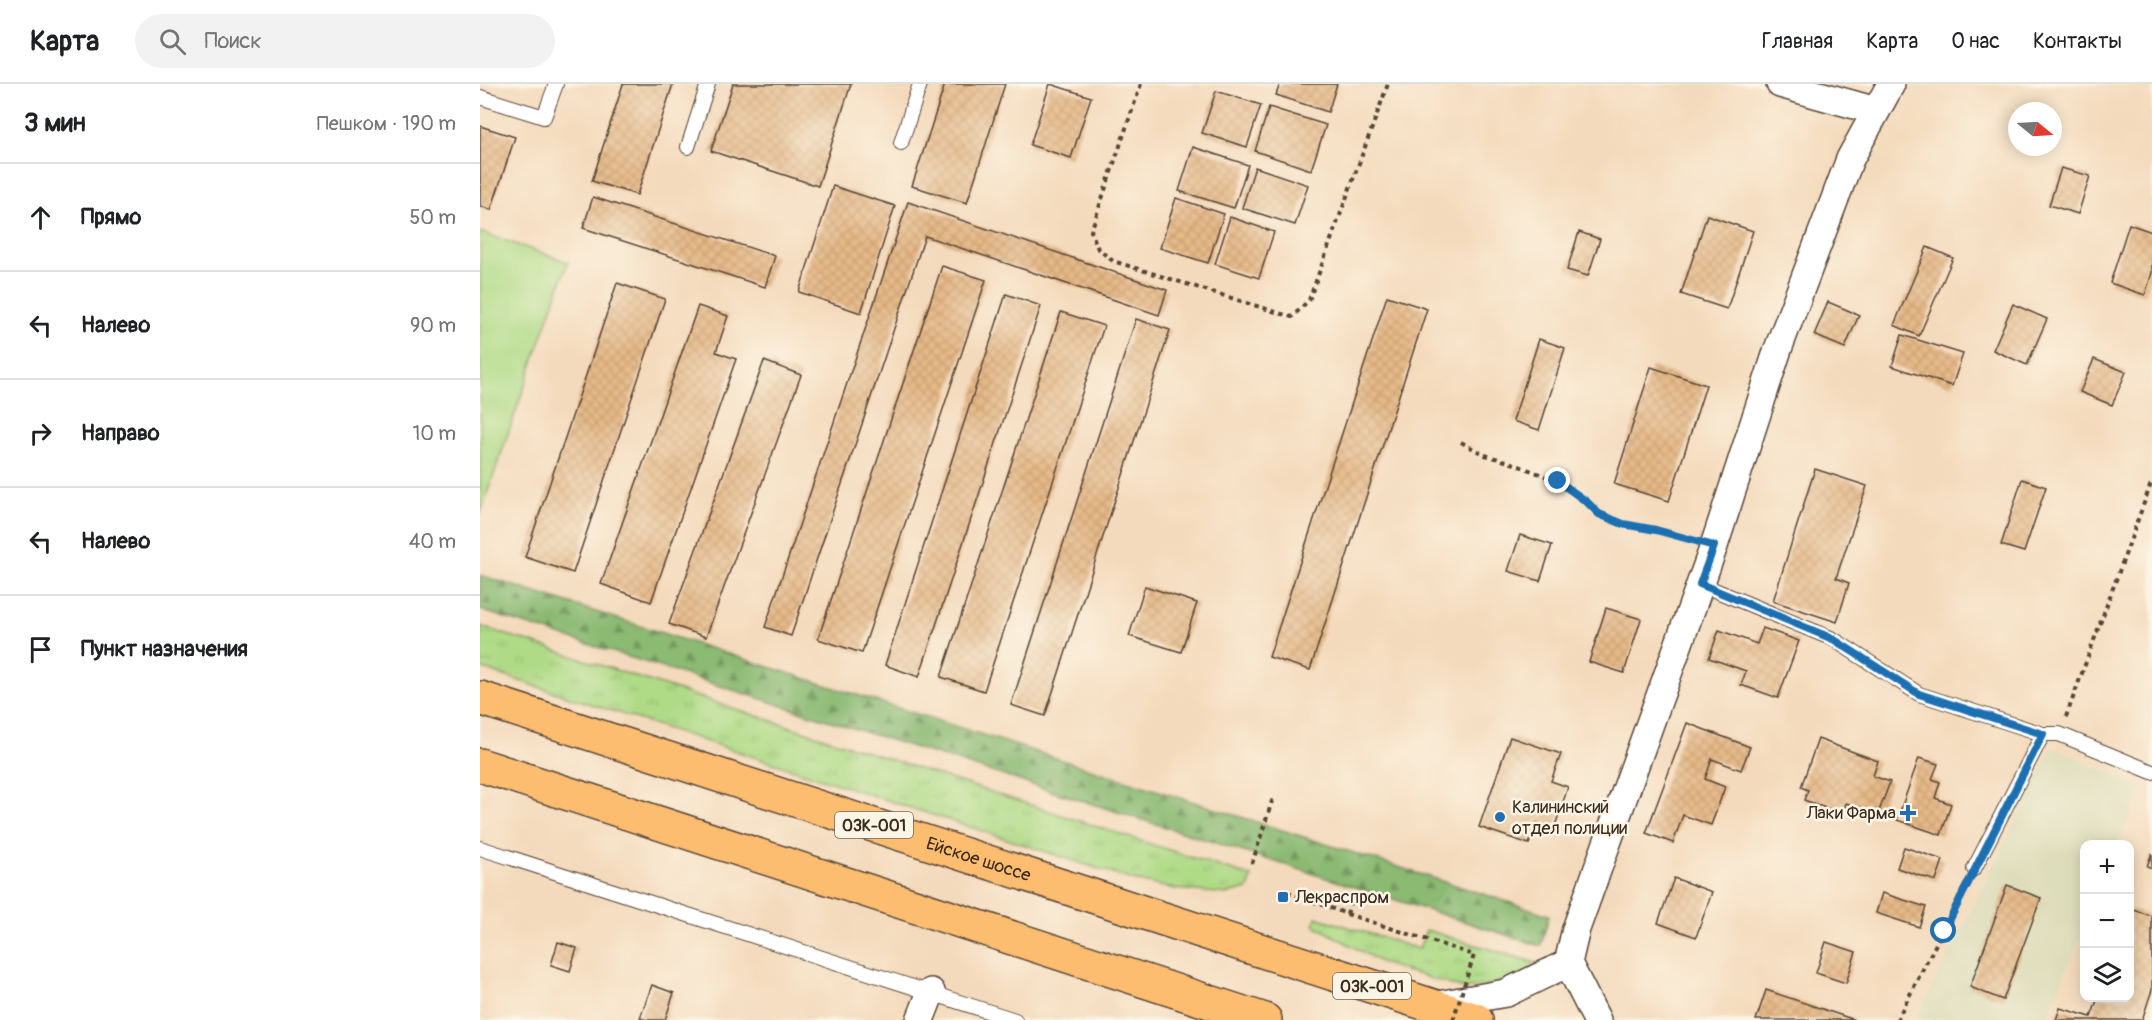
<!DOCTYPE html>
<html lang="ru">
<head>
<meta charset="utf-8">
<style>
	body { margin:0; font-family:Pangolin,sans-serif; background:#f2f2f2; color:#202124 }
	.controls { position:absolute; right:18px; bottom:18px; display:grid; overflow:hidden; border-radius:12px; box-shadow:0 3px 15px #0003 }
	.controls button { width:54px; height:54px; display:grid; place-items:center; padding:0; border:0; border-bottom:2px solid #e0e0e0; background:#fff; color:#202124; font:30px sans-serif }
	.compass { position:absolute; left:1528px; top:18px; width:54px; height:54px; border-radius:50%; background:#fff; box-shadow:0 3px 15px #0003; rotate:108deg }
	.stop { position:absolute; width:18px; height:18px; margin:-14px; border:4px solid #1f6fb2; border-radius:50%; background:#fff }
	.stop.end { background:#1f6fb2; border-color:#fff; box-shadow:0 2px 6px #0008 }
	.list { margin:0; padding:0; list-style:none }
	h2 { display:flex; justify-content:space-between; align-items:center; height:78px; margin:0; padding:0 24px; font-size:26px }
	h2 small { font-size:20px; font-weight:400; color:#757577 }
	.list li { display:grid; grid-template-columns:39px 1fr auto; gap:18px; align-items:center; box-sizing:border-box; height:108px; padding:0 24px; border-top:2px solid #e0e0e0 }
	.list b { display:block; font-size:22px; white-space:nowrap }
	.list em { font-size:20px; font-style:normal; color:#757577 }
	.icon { flex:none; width:33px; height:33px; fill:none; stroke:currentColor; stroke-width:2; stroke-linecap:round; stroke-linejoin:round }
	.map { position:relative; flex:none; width:1672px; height:936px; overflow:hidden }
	header { display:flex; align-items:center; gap:36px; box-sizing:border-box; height:84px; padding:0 30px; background:#fff; border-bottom:2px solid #e0e0e0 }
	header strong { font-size:28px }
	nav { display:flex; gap:33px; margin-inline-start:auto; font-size:21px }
	.search { width:420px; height:54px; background:#f2f2f2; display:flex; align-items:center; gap:15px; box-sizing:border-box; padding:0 21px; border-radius:33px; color:#757577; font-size:22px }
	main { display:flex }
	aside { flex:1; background:#fff }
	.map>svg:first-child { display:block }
</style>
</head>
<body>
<header>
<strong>Карта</strong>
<div class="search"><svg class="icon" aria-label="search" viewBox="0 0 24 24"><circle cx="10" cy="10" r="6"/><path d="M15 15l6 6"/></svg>Поиск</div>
<nav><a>Главная</a><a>Карта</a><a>О нас</a><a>Контакты</a></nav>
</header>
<main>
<aside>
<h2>3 мин<small>Пешком · 190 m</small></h2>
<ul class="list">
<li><svg class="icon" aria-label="ahead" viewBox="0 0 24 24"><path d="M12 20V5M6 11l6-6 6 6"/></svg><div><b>Прямо</b></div><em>50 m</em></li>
<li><svg class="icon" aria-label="left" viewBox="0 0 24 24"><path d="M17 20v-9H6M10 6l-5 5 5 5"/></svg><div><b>Налево</b></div><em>90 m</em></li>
<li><svg class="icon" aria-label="right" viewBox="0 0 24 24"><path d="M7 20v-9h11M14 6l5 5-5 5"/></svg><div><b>Направо</b></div><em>10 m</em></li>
<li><svg class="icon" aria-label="left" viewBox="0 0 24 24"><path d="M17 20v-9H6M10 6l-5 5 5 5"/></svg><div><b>Налево</b></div><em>40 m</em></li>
<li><svg class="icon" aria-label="arrive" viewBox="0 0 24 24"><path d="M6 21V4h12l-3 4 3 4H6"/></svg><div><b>Пункт назначения</b></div></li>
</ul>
</aside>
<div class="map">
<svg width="1672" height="936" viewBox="0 0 1672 936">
	<defs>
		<pattern id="grass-tufts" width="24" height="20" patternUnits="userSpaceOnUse" patternTransform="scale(1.5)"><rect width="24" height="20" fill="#afda86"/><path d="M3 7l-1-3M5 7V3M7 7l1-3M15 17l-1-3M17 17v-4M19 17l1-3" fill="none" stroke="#97bb73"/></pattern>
		<pattern id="forest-firs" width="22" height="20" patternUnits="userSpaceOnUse" patternTransform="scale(1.5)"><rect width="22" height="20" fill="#8bba73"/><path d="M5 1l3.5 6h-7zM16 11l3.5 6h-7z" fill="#73975e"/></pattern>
		<pattern id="building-cross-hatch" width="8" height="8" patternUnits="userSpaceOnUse" patternTransform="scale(1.5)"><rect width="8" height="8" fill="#e6b988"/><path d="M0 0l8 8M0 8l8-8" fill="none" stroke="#c69f75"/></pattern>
	</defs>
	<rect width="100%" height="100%" fill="#fcf5e5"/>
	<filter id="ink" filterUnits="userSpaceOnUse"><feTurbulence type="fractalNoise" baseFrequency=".0167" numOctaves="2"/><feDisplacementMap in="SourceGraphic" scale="12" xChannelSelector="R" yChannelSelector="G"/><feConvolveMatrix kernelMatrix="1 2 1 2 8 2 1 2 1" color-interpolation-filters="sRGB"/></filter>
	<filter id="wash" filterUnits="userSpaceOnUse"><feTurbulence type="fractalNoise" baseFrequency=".008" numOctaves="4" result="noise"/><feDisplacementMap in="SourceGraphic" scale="24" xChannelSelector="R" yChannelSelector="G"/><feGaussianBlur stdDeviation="1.35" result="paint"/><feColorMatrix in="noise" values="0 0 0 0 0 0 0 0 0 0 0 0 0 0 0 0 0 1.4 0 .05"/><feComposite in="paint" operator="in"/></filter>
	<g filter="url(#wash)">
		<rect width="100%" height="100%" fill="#f4dabc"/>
		<path fill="#deddbb" d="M1573,663L1662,704L1638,760H1604V843L1566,936H1436Z"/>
		<g fill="url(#grass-tufts)" stroke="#758252" stroke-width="1.5">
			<path d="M0,542L772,793L768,805L748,810L695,805L653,796L0,584Z"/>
			<path d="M836,833L939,865L946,846L1056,879L1046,890L1007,902L984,905L904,880L834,841Z"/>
		</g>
		<path fill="url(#forest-firs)" stroke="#637248" stroke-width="1.5" d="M0,491L1069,831L1061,862L0,526Z"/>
		<path fill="#afda86" stroke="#758252" stroke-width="1.5" d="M0,148L88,178L0,430Z"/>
		<g id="blocks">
			<g fill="url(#building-cross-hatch)">
				<path d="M143,0H193L157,111L112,97Z"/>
				<path d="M253,0H371L338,102L231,67Z"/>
				<path d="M465,0H525L487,119L432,102Z"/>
				<path d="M570,0L611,13L591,74L550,61Z"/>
				<path d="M800,0H857L848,28L796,11Z"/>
				<path d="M736,7L781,21L767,63L722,49Z"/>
				<path d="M789,23L846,41L831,86L775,67Z"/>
				<path d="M0,42L35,53L11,126L0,122Z"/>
				<path d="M713,63L768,81L754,124L699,107Z"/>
				<path d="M775,83L828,101L815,141L762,124Z"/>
				<path d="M1581,84L1610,92L1598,130L1569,121Z"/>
				<path d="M353,102L415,122L381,229L319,208Z"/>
				<path d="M113,113L295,172L285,203L103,144Z"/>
				<path d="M696,114L744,130L728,179L680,164Z"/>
				<path d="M428,118L687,206L679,231L445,152L311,552L285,543Z"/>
				<path d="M1227,131L1273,147L1247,225L1201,210Z"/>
				<path d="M750,133L794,148L779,194L735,180Z"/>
				<path d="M1649,140L1672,148V189L1665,211L1630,199Z"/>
				<path d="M1099,148L1120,155L1108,192L1087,186Z"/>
				<path d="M1447,163L1473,174L1439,252L1414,241Z"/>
				<path d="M462,182L506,196L382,569L338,555Z"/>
				<path d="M137,199L185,215L93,489L45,473Z"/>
				<path d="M526,210L561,222L439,593L405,581Z"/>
				<path d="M907,212L947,225L830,586L789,573Z"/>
				<path d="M1348,218L1379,231L1365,264L1334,251Z"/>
				<path d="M1533,220L1567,235L1547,281L1513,266Z"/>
				<path d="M218,222L248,232L236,268L256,275L171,518L121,500Z"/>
				<path d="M581,228L624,242L504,607L461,593Z"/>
				<path d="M656,235L690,246L565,632L531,621Z"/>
				<path d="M1422,251L1483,270L1472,302L1412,282Z"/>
				<path d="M1059,255L1085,264L1059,346L1033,337Z"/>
				<path d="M1614,275L1646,288L1632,321L1600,308Z"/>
				<path d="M284,277L321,291L226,553L189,540Z"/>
				<path d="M1171,283L1226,301L1189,417L1134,400Z"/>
				<path d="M1335,385L1387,402L1356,494L1369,499L1357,538L1293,517Z"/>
				<path d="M1542,395L1566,403L1544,468L1521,461Z"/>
				<path d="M1040,451L1072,461L1060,497L1028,487Z"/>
				<path d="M665,502L717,519L701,568L649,552Z"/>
				<path d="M1126,524L1161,535L1144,589L1109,578Z"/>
				<path d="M1283,544L1319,557L1298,614L1261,601L1266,587L1229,574L1239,546L1277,560Z"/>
				<path d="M1207,639L1270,663L1261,686L1232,675L1225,695L1245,703L1231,741L1203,731L1193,759L1166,749Z"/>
				<path d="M1030,653L1081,670L1071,697L1088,703L1074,745L1057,739L1049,760L999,743Z"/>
				<path d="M1338,655L1398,677L1393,692L1410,698L1398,730L1366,719L1363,730L1324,716L1328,706L1321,703Z"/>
				<path d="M1439,674L1458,680L1452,695L1460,698L1455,714L1471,720L1461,751L1417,736Z"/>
				<path d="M1424,763L1463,776L1456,797L1417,784Z"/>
				<path d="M1672,769V784L1667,782Z"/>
				<path d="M1194,794L1232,808L1216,853L1178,839Z"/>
				<path d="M1527,801L1561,814L1523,916L1490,903Z"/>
				<path d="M1402,809L1446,823L1439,843L1396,829Z"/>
				<path d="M1651,825L1672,832V906L1662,936H1576L1580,924L1611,933L1618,914H1650V829Z"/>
				<path d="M78,858L97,864L90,887L71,881Z"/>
				<path d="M1346,858L1376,868L1366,899L1336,889Z"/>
				<path d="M172,901L194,909L185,936H167L160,934Z"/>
				<path d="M1286,906L1375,936H1276Z"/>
			</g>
		</g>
	</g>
	<g filter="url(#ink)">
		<use href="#blocks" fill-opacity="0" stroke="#574436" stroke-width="1.5"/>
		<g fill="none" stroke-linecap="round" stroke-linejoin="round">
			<defs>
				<g id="lane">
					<path d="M0,13L64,33L76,0"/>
					<path d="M421,59L440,0"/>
					<path d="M208,63L228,0"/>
					<path d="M1220,500L1353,555L1439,610L1563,650H1579L1672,688"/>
					<path d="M0,764L535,936"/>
					<path d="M1494,785L1563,650"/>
				</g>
				<g id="street">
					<path d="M1300,0L1396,27"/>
					<path d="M952,922L1026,909L1088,879"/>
					<path d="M440,936L451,908"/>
					<path d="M1117,936L1088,879L1096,845L1234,462L1298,265L1370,75L1411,0"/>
				</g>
				<g id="primary">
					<path id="s1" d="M0,614L996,936"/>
					<path d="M0,681L785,936"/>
				</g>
			</defs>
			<use href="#lane" stroke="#574436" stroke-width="16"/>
			<use href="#street" stroke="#574436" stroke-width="30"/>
			<use href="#primary" stroke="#574436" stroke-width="36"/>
			<g stroke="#574436" stroke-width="4" stroke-dasharray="4.5 4.5" stroke-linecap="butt">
				<path d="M661,0L611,147L618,165L633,177L812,233L829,216L908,0"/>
				<path d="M981,358L1005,371L1029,378L1078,397L1107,418L1119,430L1143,440L1176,446L1209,455"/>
				<path d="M1586,633L1672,397"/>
				<path d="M772,780L793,714"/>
				<path d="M803,813L805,807L867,830L994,871"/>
				<path d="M867,830L872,812"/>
				<path d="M1417,936L1486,801"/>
			</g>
			<use href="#lane" stroke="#fff" stroke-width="14"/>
			<use href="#street" stroke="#fff" stroke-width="27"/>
			<use href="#primary" stroke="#fcbd6f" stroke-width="33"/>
			<path stroke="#574436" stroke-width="4" stroke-dasharray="4.5 4.5" stroke-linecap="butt" d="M973,936L994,871"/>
		</g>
	</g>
	<g fill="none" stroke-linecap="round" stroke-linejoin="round" filter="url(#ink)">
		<path stroke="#1f6fb2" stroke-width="8" d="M1078,397L1107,418L1119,430L1143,440L1176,446L1234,462L1220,500L1353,555L1439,610L1563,650L1464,847"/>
	</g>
	<g fill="#1f6fb2" stroke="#fcf5e5" stroke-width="2">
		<path d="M1425 720h6v6h6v6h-6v6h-6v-6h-6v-6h6z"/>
		<circle cx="1020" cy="733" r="6"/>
		<rect x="797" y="807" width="12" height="12" rx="3"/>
	</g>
	<g text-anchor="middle" stroke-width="5" stroke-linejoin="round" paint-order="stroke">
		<g fill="#fcf5e5" stroke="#75675a" stroke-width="1.5">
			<rect x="355" y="728" width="78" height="26" rx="4.5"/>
			<rect x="853" y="889" width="78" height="26" rx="4.5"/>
		</g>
		<g font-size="16" font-weight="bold" fill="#3b2a1e">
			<text x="394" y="747">03К-001</text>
			<text x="892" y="908">03К-001</text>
		</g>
		<g font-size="18" fill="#3b2a1e" stroke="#fcf5e5" text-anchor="start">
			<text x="1032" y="729">Калининский<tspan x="1032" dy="21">отдел полиции</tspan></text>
			<text x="1416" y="735" text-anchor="end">Лаки Фарма</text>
			<text x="815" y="819">Лекраспром</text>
		</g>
		<g font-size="18" fill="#3b2a1e" stroke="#fcf5e5">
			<text dy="6" stroke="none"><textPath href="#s1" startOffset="524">Ейское шоссе</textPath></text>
		</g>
	</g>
</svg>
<div class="controls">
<button>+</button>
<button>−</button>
<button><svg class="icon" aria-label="layers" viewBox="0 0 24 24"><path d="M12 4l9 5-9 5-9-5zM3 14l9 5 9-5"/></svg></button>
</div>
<svg class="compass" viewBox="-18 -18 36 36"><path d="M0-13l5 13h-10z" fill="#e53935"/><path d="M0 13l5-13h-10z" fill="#757577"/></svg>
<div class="stop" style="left:1464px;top:847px"></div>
<div class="stop end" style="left:1078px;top:397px"></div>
</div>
</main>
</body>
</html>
